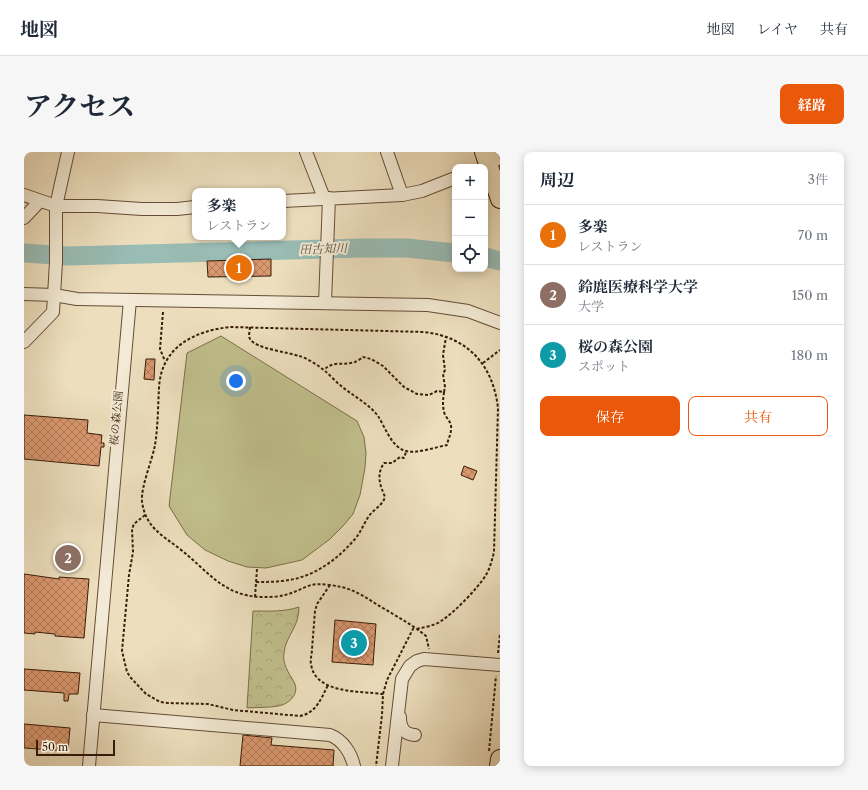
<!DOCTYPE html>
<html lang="ja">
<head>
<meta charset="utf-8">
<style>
	body { margin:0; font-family:"Libre Caslon Text","Noto Serif JP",serif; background:#f6f6f7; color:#1f2937 }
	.controls { position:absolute; right:12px; top:12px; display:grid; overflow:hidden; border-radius:8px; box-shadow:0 2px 10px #0003 }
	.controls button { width:36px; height:36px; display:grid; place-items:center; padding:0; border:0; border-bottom:1px solid #e0e1e3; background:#fff; color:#1f2937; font:20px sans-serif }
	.scale { position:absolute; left:12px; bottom:10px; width:79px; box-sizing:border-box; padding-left:4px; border:2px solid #381c09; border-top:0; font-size:11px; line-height:14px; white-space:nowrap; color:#381c09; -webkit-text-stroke:3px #f3ead5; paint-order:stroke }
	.you { position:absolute; left:212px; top:229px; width:14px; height:14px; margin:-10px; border:3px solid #fff; border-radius:50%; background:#1a73e8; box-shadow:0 0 0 6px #1a73e833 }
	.badge { display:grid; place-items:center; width:26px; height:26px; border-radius:50%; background:#ea580c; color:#fff; font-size:13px; font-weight:700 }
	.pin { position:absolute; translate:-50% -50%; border:2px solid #fff; box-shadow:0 1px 4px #0006 }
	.popup { position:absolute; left:168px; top:36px; width:94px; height:52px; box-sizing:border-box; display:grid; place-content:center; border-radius:8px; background:#fff; filter:drop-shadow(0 1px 3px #0005); font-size:13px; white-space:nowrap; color:#747a83 }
	.popup b { font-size:15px; color:#1f2937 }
	.popup::after { content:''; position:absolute; left:50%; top:100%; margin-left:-8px; border:8px solid transparent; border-top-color:#fff }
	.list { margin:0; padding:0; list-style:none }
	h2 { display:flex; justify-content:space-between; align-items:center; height:52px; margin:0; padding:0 16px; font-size:17px }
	h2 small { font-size:13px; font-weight:400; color:#747a83 }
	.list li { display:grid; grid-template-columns:26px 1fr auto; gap:12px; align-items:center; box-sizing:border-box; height:60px; padding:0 16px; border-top:1px solid #e0e1e3 }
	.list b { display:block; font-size:15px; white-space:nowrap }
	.list p { margin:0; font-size:13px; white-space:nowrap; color:#747a83 }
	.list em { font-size:13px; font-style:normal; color:#747a83 }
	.actions { display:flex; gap:8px; padding:12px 16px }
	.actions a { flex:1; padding:9px 0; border:1px solid #ea580c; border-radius:8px; text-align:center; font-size:14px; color:#ea580c }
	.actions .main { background:#ea580c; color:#fff }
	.icon { flex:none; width:22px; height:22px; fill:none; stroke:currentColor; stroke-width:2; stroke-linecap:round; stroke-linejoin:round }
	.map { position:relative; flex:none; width:476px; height:614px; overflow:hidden; border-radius:8px }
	header { display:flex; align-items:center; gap:24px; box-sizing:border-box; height:56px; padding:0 20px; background:#fff; border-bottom:1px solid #e0e1e3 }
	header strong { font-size:19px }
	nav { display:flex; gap:22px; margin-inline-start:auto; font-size:14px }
	.intro { display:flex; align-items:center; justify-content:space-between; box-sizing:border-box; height:96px; padding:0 24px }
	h1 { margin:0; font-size:28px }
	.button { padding:10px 18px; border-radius:8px; background:#ea580c; color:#fff; font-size:14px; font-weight:700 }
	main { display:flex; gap:24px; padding:0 24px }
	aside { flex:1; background:#fff; border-radius:8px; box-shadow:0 2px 10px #0003 }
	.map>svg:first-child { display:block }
</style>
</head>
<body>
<header>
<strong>地図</strong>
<nav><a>地図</a><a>レイヤ</a><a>共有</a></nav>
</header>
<div class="intro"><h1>アクセス</h1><a class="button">経路</a></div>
<main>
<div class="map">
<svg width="476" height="614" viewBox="0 0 476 614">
	<defs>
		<pattern id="park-crowns" width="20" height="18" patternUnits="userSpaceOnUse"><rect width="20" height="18" fill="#c0bf8c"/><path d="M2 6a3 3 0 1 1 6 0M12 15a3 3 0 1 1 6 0" fill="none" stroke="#a6a477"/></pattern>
		<pattern id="building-cross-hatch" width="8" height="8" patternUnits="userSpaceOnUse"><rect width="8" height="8" fill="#da986f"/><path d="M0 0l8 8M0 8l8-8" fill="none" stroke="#b27b59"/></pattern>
	</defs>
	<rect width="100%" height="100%" fill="#eddfbe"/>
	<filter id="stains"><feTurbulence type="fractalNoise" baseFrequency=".005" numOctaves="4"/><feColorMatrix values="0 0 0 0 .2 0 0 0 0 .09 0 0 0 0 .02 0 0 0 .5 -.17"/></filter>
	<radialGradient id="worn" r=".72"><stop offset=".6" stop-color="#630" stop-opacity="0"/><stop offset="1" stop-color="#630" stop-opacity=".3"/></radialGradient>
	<path fill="url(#park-crowns)" stroke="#7c6e4a" d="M275,455C275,476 262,483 260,501C258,512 265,521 270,530C276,541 266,552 254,554C244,556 233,555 223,556L229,459C245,459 260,460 275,455Z"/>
	<path fill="#c0bf8c" stroke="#7c6e4a" d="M197,184L333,269L340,285L342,301L341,316L336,343L329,362L319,374L306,387L278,408L242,416L223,415L204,409L181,398L163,383L145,354L163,201Z"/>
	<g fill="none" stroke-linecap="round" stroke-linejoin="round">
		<g stroke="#99bcb4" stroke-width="19">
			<path d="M0,101L44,104L338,96H383L431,101"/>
			<path d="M461,105L476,109"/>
		</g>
	</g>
	<g fill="url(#building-cross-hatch)" stroke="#381c09">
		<path d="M247,107V124L184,125L183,109Z"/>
		<path d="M122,207H131L130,228L120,227Z"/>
		<path d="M0,263L64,268L63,281L78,283L77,291H80V295H77L75,314L0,307Z"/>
		<path d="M440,314L453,319L449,328L437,323Z"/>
		<path d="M0,422L35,427V425L65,427L60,486L31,484V482L11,480V482L0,481Z"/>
		<path d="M311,468L352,472L349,513L308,510Z"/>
		<path d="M0,517L56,521L54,542H45L44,549H40V541L0,538Z"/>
		<path d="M0,572L46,576L44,599L0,596Z"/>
		<path d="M219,583L248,586L247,593L310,598L309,614H216Z"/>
	</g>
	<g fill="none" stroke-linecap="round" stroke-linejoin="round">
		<defs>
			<g id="minor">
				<path d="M282,0L300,46"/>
				<path d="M363,0L378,43"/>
				<path d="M0,43L32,54H73L118,57H153L171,55"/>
				<path d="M259,49L378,43L398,39L431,26"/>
				<path d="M0,66L16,49"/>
				<path d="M0,142L30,143L53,147L404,153L444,159L476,171"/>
				<path d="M301,151L305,46"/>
				<path d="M0,190L29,160L32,110V54L44,0"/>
				<path d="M69,563L306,583C319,588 327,601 330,614"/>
				<path d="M376,565C376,576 380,582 391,583"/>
				<path d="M65,614L106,148"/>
				<path d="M368,614L378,527L386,514L393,509L400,507L476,513"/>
			</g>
			<path id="major" d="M463,11L476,4"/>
			<g id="highway">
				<path d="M460,0L476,47"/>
				<path d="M475,614L476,607"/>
			</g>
		</defs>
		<use href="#minor" stroke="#654d36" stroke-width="14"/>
		<use href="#major" stroke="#381c09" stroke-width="17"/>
		<use href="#highway" stroke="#381c09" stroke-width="20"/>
		<g stroke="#381c09" stroke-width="2" stroke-dasharray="3 2" stroke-linecap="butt">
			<path d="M139,160L136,197L141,209"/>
			<path d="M226,175C226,179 224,183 226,187C232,197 264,200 275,204C283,206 294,213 301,219C306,223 311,229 316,233C329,244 344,251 354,264C361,275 368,296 382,299C393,302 412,295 423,293C424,287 427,283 427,277C428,271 424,268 421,263C418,255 419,248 420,240L413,239L405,243L393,242L380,235L359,214L347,207L339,205C337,207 333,209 331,210C320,214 309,208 300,218"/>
			<path d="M459,211L476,198"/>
			<path d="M420,240L421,235L419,222L421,218L419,203L422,185"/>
			<path d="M121,363L110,372L108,377L109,400L105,423L98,499L103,520L107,526L122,542L136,550L144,551L184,552L209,558L276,564C292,561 297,547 304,533"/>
			<path d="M232,430C241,430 249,430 257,429C287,427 312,409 331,387C337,380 340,371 345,364C350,357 359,353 361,345C356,333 352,323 360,311H368L376,305L380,306L382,300"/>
			<path d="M306,433L293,452L291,459C290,472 289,484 288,497C288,502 286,507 287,512C291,542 336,539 359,542L358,563L352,614"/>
			<path d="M231,445L233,417"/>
			<path d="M393,477C400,475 410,474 417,469C431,460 453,437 462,423C466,416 468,408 470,400L474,256C469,213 444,185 400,180L206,175C170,179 137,195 135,236C134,254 134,274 131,293C128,309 117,334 118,349C121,375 138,383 156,397C183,418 199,444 237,445C245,445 254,445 261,443C270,441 278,436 287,433C296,431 308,433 317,435C332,438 344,447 357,455C369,462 381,469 393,477L402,484L405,497"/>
			<path d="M474,501L476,482"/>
			<path d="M359,542L363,528L390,475"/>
			<path d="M465,599L472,524"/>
		</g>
		<use href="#minor" stroke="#f3ead5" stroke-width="12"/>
		<use href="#major" stroke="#eddfbe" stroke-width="15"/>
		<use href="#highway" stroke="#eddfbe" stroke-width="18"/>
	</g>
	<g text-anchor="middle" stroke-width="4" stroke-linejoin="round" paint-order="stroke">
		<g font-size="11" fill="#381c09" stroke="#f3ead5">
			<text transform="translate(92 266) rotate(-85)" y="4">桜の森公園</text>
		</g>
		<g font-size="12" font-style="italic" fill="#554c3c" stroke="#f3ead5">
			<text transform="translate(299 97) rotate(-2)" y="4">田古知川</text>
		</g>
	</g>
	<rect width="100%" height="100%" filter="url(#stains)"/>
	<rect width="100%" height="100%" fill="url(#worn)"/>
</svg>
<div class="controls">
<button>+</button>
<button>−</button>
<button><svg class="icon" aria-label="locate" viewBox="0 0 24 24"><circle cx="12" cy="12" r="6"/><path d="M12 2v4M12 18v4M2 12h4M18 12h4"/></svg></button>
</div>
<div class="scale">50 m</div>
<div class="you"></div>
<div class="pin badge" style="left:215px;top:116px;background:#e8710a">1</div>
<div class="popup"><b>多楽</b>レストラン</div>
<div class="pin badge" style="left:44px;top:406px;background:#8d6e63">2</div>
<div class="pin badge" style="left:330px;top:491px;background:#0f9aa8">3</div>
</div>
<aside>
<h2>周辺<small>3件</small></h2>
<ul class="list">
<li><span class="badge" style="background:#e8710a">1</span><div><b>多楽</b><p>レストラン</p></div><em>70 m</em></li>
<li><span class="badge" style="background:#8d6e63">2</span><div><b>鈴鹿医療科学大学</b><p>大学</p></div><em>150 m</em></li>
<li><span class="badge" style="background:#0f9aa8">3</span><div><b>桜の森公園</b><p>スポット</p></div><em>180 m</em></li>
</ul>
<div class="actions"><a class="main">保存</a><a>共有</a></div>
</aside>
</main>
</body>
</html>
